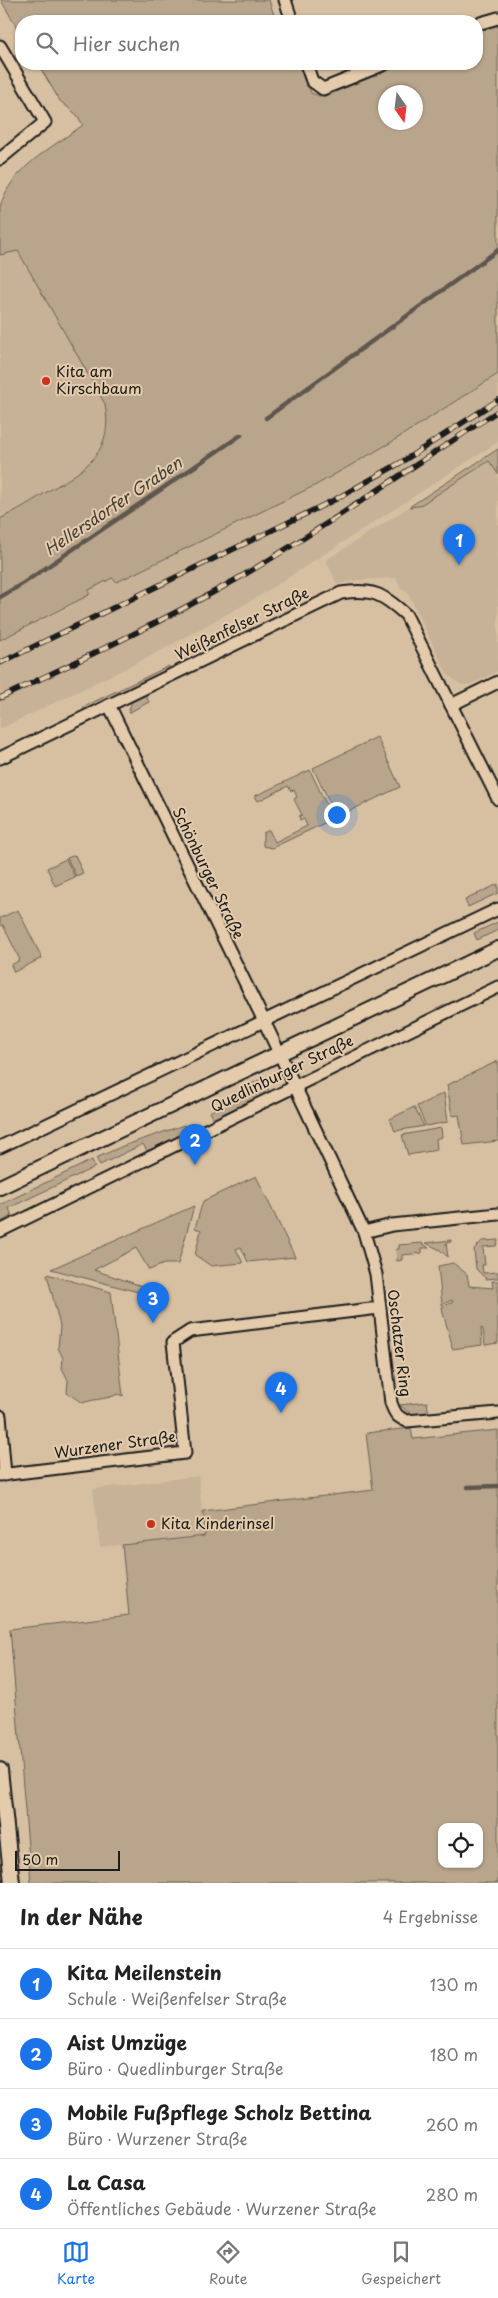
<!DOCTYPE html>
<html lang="de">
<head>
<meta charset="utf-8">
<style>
	body { margin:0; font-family:"Playpen Sans",sans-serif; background:#f2f2f2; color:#222 }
	.controls { position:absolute; right:15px; bottom:15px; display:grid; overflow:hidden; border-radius:10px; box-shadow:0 1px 4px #0004 }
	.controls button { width:45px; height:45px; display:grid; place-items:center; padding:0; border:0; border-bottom:1px solid #e0e0e0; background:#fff; color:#222; font:25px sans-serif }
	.compass { position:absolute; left:378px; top:85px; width:45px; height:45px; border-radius:50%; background:#fff; box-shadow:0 1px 4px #0004; rotate:166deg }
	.scale { position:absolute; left:15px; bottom:12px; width:105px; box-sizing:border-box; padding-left:5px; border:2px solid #1c1c1c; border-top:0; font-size:14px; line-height:18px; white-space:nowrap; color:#1c1c1c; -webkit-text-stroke:4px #e3cbab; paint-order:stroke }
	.you { position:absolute; left:336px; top:814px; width:18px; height:18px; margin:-12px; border:4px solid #fff; border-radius:50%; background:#1a73e8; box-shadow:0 0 0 8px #1a73e833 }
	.badge { display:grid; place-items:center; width:32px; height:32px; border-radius:50%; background:#1a73e8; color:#fff; font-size:16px; font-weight:700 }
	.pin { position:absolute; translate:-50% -41px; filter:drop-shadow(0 1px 2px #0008) }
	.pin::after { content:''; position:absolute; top:26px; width:18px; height:15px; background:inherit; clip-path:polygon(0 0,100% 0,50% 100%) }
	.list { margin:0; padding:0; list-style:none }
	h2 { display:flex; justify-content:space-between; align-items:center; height:65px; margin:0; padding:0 20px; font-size:21px }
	h2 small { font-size:16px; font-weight:400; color:#767676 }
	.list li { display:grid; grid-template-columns:32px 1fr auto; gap:15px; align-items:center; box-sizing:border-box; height:70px; padding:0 20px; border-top:1px solid #e0e0e0 }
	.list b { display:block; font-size:19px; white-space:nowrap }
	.list p { margin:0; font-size:16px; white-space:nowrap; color:#767676 }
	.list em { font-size:16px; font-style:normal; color:#767676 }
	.icon { flex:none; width:28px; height:28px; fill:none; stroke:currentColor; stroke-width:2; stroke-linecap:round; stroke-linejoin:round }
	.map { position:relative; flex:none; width:498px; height:1883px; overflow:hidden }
	.search { position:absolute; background:#fff; box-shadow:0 1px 4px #0004; left:15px; right:15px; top:15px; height:55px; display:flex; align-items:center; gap:12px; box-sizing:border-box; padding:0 18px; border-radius:20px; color:#767676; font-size:19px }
	.sheet { height:345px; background:#fff }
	nav { display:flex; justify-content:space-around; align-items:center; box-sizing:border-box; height:70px; border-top:1px solid #e0e0e0; background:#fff; font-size:14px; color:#767676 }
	nav a { display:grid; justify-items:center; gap:2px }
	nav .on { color:#1a73e8 }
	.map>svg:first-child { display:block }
</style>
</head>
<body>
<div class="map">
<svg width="498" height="1883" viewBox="0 0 498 1883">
	<rect width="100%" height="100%" fill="#d7c0a2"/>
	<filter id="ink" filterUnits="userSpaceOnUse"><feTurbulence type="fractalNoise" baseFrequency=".02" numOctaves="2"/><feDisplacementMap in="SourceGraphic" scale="10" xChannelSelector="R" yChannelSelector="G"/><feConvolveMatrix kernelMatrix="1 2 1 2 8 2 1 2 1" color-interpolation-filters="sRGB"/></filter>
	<g filter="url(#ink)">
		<g fill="#c7b297">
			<path d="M18,251L105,404L108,420L104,442L84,470L0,519V255Z"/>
			<path d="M498,374V442L258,597L149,657L0,729V640L72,605L93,586L112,578L117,582L316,485L390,443Z"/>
			<path d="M489,461L498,474V671L472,684L461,685L447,674L407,591L401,589L396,578L359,580L337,584L326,560L409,507L419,506Z"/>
			<path d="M198,1476L205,1536L100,1547L93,1489Z"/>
		</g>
		<g fill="#b8a58c" stroke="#6a6054" fill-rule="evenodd">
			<path d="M1,0H269L276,21H21V35Z"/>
			<path d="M498,20V374L390,443L316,485L117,582L112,578L89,590V595L0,640V519C17,510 34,500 50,490C87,469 114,451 105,404L18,251L0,255C0,240 0,222 0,208C9,169 53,147 83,125L77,115L60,101L38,64H300L311,93L320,96L395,64H477V27ZM386,92H416V122H386Z"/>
			<path d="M498,449V474L489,461L419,506L409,507Z"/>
			<path d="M169,666L170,668L84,710L83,707Z"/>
			<path d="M145,694L149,702L128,713L132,701Z"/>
			<path d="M377,737L400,787L337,817L313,768Z"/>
			<path d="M310,770L333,819L272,848L263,846V833L269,830L275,842L307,826L304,819L300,820L299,816L302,815L294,799L297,797L294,790L291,791L288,786L258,801L255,796Z"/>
			<path d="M75,855L83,873L76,876L67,858Z"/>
			<path d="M66,859L75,877L55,886L47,868Z"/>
			<path d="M498,884V893L468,907L465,900Z"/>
			<path d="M18,910L42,958L14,972L11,965L20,960L3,925L0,926V918Z"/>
			<path d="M498,922V930L477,940L474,933Z"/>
			<path d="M498,1061V1141L464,1145L459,1115L452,1116L447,1085Z"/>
			<path d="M263,1078L269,1091L214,1119L210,1112L245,1087Z"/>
			<path d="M444,1093L448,1122L426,1126L417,1106Z"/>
			<path d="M414,1107L424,1126L395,1131L390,1119Z"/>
			<path d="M184,1125L187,1132L147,1151L143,1144L100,1165L96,1158L123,1146Z"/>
			<path d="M441,1128L442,1137L436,1139L437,1150L408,1155L402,1135Z"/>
			<path d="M92,1160L95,1167L9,1208L12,1216L0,1222V1205Z"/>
			<path d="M256,1176L295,1257L248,1262L241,1247L236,1249L243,1263L211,1266L195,1255L201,1230L195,1228L203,1201Z"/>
			<path d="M194,1206L178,1264H164L149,1270L136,1248L94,1270L142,1286L138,1292L51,1269Z"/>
			<path d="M451,1240V1242L446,1243L448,1257L440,1250L426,1243Z"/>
			<path d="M498,1240L496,1246L483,1247L485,1265H482L483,1273L498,1272V1278L486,1279L476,1269L474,1249L482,1241Z"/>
			<path d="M422,1243L429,1248H422V1253L402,1255V1260L397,1261L396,1249H399V1245Z"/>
			<path d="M453,1263L467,1274L469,1286L493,1288L492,1281H498V1343L485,1345L483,1329L481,1328L482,1345L452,1349C451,1334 444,1322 442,1307L453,1302L452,1300L442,1305L438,1266Z"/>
			<path d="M47,1274L111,1292L123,1396L118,1394C106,1400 96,1398 83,1403L67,1393L68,1380L62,1368L63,1358L58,1348L60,1326Z"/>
			<path d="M427,1402L429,1415C416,1417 409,1414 400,1405Z"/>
			<path d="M411,1428L413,1439L498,1430V1883H31L10,1629L129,1615L122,1545L205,1536L203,1511L373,1490L366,1433ZM442,1827H479V1864H442Z"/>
		</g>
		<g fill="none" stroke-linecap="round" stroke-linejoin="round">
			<g stroke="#5f574d" stroke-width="4.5">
				<path d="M266,418L498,250"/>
				<path d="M0,597L22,584L241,435"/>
				<path d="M468,1487L498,1486"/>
			</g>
			<defs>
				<g id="minor">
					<path d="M285,0L292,21"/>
					<path d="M477,24L498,18"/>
					<path d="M0,46L45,122L0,159"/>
					<path d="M306,64L312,81L323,89L385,64"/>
					<path d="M109,705L264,1021L364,1232L376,1274L391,1403C395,1414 397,1417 407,1421L498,1413"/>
					<path d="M451,705L498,682"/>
					<path d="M0,758L341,593C372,588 383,594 406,615L498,799"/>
					<path d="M0,1147L498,909"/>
					<path d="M0,1231L498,987"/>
					<path d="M364,1232L392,1225L498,1214"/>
					<path d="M0,1416L5,1475"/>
					<path d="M0,1475L185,1453L173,1342L190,1331L379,1308"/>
				</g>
				<g id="tertiary">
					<path d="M0,1187L498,949"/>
					<path d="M0,1770L12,1883"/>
				</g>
			</defs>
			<use href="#minor" stroke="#1c1c1c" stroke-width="15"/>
			<use href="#tertiary" stroke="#1c1c1c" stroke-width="18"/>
			<use href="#minor" stroke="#e3cbab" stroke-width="11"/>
			<use href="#tertiary" stroke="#e3cbab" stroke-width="14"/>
			<defs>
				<g id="rail">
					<path d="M0,663L336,499L400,463L498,400"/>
					<path d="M0,698C80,660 160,623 237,579C326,527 411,467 498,411"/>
				</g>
			</defs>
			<use href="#rail" stroke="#1c1c1c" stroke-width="5.5"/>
			<use href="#rail" stroke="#e3cbab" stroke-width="4" stroke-dasharray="11" stroke-linecap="butt"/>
		</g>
	</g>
	<g fill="#c8321e" stroke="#e3cbab" stroke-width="2">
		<circle cx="46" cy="381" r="5"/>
		<circle cx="151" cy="1524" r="5"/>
	</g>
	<g text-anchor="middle" stroke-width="4" stroke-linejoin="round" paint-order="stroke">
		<g font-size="15" fill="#1c1c1c" stroke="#e3cbab" text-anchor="start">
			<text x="56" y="377">Kita am<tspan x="56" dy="17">Kirschbaum</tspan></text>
			<text x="161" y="1529">Kita Kinderinsel</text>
		</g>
		<g font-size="15" fill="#1c1c1c" stroke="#e3cbab">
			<text transform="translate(242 624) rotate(-26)" y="5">Weißenfelser Straße</text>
			<text transform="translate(208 873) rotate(64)" y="5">Schönburger Straße</text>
			<text transform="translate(282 1074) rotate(-26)" y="5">Quedlinburger Straße</text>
			<text transform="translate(399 1343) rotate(83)" y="5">Oschatzer Ring</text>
			<text transform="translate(115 1445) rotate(-8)" y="5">Wurzener Straße</text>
		</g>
		<g font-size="16" font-style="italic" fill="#433e38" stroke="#e3cbab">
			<text transform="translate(113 506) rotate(-34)" y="6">Hellersdorfer Graben</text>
		</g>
	</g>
</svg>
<div class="controls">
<button><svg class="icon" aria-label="locate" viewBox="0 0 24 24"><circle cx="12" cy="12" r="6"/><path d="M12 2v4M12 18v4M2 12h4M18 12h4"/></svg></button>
</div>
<svg class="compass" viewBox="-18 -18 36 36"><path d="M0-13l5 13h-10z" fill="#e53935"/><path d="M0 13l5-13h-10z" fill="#767676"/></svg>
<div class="scale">50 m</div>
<div class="you"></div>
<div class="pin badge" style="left:459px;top:565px">1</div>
<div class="pin badge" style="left:195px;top:1165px">2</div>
<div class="pin badge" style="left:153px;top:1323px">3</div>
<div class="pin badge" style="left:281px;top:1413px">4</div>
<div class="search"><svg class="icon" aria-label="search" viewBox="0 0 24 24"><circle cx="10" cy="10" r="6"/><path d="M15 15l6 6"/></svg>Hier suchen</div>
</div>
<section class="sheet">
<h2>In der Nähe<small>4 Ergebnisse</small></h2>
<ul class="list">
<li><span class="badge">1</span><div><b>Kita Meilenstein</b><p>Schule · Weißenfelser Straße</p></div><em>130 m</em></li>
<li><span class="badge">2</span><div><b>Aist Umzüge</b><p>Büro · Quedlinburger Straße</p></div><em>180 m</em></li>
<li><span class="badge">3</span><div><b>Mobile Fußpflege Scholz Bettina</b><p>Büro · Wurzener Straße</p></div><em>260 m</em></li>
<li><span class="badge">4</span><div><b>La Casa</b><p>Öffentliches Gebäude · Wurzener Straße</p></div><em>280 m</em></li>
</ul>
</section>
<nav>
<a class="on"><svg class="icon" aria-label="map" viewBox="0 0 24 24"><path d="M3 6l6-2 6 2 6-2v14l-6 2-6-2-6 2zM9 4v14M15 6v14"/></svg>Karte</a>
<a><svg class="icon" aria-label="directions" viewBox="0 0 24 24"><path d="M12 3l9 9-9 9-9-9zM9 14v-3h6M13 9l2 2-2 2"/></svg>Route</a>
<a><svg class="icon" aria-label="saved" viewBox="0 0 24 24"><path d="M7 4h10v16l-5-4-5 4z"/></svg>Gespeichert</a>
</nav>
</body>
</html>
